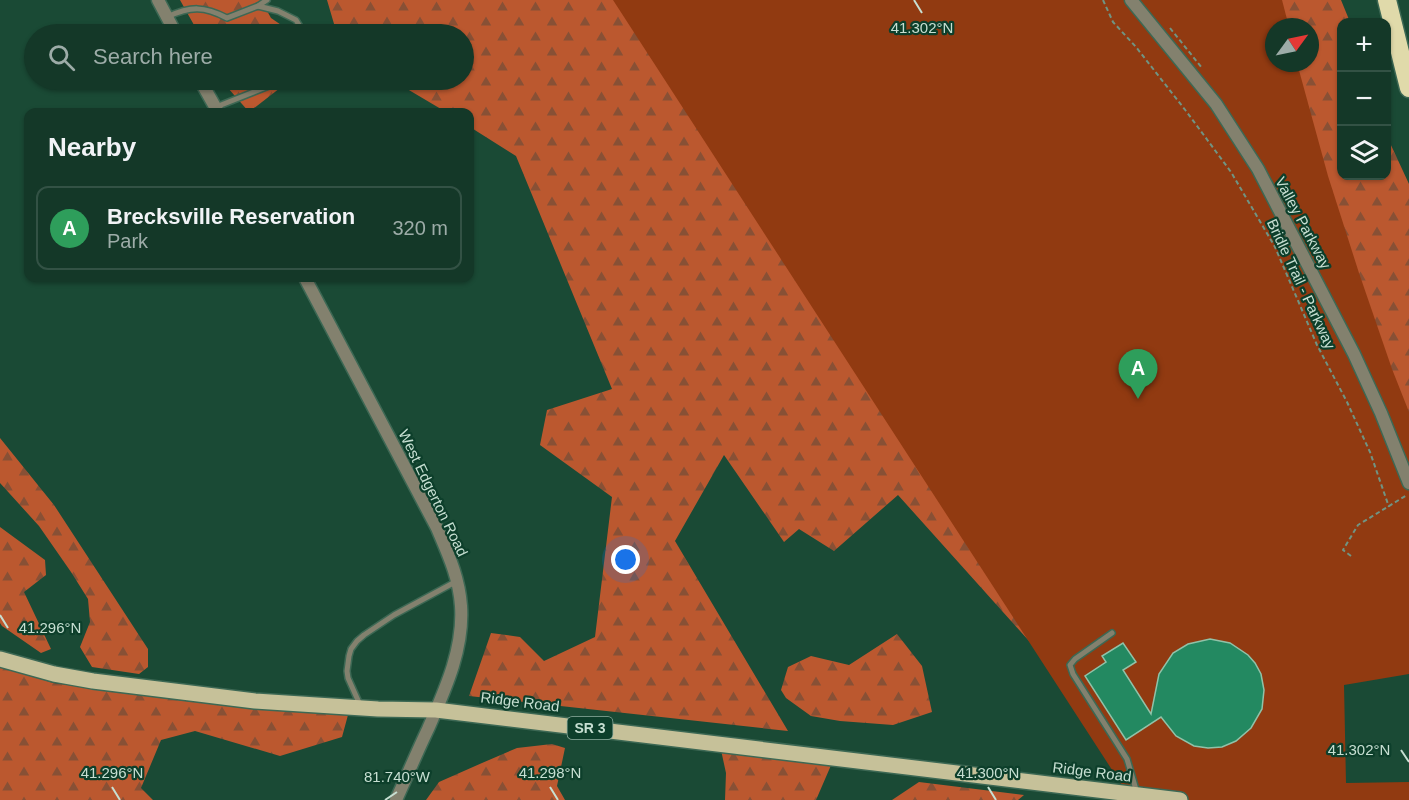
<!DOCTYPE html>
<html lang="en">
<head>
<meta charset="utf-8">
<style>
	body { margin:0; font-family:Helvetica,sans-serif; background:#1d3f30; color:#f1f3f6 }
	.controls { position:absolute; right:18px; top:18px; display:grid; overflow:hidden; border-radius:12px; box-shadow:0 2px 4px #0004 }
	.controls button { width:54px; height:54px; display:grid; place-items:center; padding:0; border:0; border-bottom:2px solid #335245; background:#143828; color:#f1f3f6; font:30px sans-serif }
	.compass { position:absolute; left:1265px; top:18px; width:54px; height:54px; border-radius:50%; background:#143828; box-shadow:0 2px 4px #0004; rotate:57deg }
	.you { position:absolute; left:626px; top:560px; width:21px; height:21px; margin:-15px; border:4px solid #fff; border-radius:50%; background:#1a73e8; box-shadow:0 0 0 9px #1a73e833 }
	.badge { display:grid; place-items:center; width:39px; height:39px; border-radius:50%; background:#8bbbb9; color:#fff; font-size:20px; font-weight:700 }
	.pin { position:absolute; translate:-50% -50px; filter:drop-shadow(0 2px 3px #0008) }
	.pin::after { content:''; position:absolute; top:32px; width:21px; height:18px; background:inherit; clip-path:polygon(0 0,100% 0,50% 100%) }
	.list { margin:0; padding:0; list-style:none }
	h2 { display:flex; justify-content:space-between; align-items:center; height:78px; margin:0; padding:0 24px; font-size:26px }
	h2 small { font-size:20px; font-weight:400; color:#9daca8 }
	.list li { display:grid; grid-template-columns:39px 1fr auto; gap:18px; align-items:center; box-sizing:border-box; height:84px; margin:0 12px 12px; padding:0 12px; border:2px solid #335245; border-radius:12px }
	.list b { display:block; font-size:22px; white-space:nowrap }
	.list p { margin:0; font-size:20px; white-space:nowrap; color:#9daca8 }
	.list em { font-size:20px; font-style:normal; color:#9daca8 }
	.icon { flex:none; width:33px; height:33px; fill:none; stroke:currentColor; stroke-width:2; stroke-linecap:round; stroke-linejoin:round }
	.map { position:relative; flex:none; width:1409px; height:800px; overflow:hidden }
	.search { position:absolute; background:#143828; box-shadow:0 2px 4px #0004; left:24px; top:24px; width:450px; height:66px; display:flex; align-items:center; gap:15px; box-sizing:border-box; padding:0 21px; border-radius:33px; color:#9daca8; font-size:22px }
	.panel { position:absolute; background:#143828; box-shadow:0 2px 4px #0004; left:24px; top:108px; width:450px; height:174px; border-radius:12px }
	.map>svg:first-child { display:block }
</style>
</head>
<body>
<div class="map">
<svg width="1409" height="800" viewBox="0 0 1409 800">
	<defs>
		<pattern id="forest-firs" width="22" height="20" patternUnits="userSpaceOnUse" patternTransform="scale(1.5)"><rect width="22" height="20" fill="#bb582f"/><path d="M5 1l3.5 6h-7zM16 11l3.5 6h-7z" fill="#885035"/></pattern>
	</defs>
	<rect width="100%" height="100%" fill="#1a4a35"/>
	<g fill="url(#forest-firs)" fill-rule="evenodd">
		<path d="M180,0H261L271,18L287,29V34H199Z"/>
		<path d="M327,0H1115L1029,641L898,495L834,551L799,529L784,542L724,455L675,541L788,731L469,696L491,633L520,637L544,661L595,637L612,497L540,445L547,410L612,389L516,156L470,127V112H446L392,80H464V34H337Z"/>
		<path d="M1161,0H1341L1350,22H1342V176H1386L1387,133L1390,143L1409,184V439ZM1274,27H1310V63H1274Z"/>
		<path d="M223,80H289V81L249,112L228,88Z"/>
		<path d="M0,438L54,505L148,649V667L139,674L92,667L80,647L90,622L88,599L71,572L39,526L0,483Z"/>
		<path d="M0,527L45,560L46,575L24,592L51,649L41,653L2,626L0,623Z"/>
		<path d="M897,634L922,666L932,712L893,725L840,721L811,716L786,698L781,690L788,667L811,656L849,665Z"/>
		<path d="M0,665L53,683L185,701L348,715L342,737L280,756L195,731L161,740L141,788L153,800H0Z"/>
		<path d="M552,744L565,748L557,786L565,800H426L439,782L482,763L517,748Z"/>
		<path d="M721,750L832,763L816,800H725L726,773Z"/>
		<path d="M919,782L1024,795L1018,800H892Z"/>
	</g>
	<path fill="#913a11" d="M613,0H1282L1289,27H1274V63H1297L1328,176L1359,273L1392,369L1409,412V674L1344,685L1346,783L1409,782V800H1182L1127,793Z"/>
	<path fill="#238961" stroke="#90c2a8" stroke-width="1.5" d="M1210,639L1230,643L1248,655L1255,663L1261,674L1264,690L1262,709L1251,728L1236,741L1222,747L1208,748L1194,746L1176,736L1161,717L1126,740L1085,676L1106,662L1102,656L1123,643L1136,662L1123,670L1151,714L1159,674L1173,653L1188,644Z"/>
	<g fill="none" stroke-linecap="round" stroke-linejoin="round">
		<defs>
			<g id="service">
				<path d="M258,6L267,0"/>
				<path d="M167,17C191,6 204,6 227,18L258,6L278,11L296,20L302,30V34"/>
				<path d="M216,107L284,80"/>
				<path d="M1112,633L1075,659L1070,665L1073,674L1127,759L1137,793"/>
				<path d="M361,707L348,678L347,671L349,656L351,649L357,641L364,635L394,615L457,581"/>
			</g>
			<g id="tertiary">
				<path d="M158,0L176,34"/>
				<path d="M1131,0L1216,104L1258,169L1354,354L1381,413L1409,483"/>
				<path d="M200,80L218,112"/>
				<path d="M305,278L437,528C448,554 459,577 461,606C464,649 445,690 428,729C417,752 407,776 396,800"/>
			</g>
			<path id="primary" d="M0,659L54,674L93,681L255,701L378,709L436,710L1180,800"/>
			<path id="motorway" d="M1387,0L1409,88"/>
		</defs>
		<use href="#service" stroke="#3d6854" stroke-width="8"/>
		<use href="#tertiary" stroke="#3d6854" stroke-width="15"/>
		<use href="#primary" stroke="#3d6854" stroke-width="18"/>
		<use href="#motorway" stroke="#3d6854" stroke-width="21"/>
		<g stroke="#709483" stroke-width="2" stroke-dasharray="4.5 3" stroke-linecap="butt">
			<path d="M1103,0L1113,22L1136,47L1186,111L1231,172L1275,247L1317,345L1347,402L1370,452L1389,507"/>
			<path d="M1170,28L1202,68"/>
			<path d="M1351,556L1343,550L1358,525L1407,495"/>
		</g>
		<use href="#service" stroke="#83816e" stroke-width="5"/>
		<use href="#tertiary" stroke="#83816e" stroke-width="12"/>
		<use href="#primary" stroke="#c6c199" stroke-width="15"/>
		<use href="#motorway" stroke="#e0daaa" stroke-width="18"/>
	</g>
	<path fill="none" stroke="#c7dfd2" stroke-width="2" d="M914,0L922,13M0,615L8,628M1401,750L1409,762M112,787L120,800M550,787L558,800M988,787L996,800M385,800L397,792"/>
	<g text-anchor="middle" stroke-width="4.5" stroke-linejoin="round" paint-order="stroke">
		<rect fill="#0d3f2b" stroke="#8fafa0" stroke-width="1.5" x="567.5" y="717" width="45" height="22" rx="4.5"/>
		<g font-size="14" font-weight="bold" fill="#c7dfd2">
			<text x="590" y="733">SR 3</text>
		</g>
		<g font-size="15" fill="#c7dfd2" stroke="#0d3f2b">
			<text transform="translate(1303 223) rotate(62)" y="5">Valley Parkway</text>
			<text transform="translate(1301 284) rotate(65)" y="5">Bridle Trail - Parkway</text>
			<text transform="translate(433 493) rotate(64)" y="5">West Edgerton Road</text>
			<text transform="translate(520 702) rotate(7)" y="5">Ridge Road</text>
			<text transform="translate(1092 772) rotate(7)" y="5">Ridge Road</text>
		</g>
	</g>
	<g font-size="15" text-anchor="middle" fill="#c7dfd2" stroke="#0d3f2b" stroke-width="4.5" stroke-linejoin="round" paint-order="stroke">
		<text x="922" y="33">41.302°N</text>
		<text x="50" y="633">41.296°N</text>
		<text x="1359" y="755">41.302°N</text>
		<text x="112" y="778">41.296°N</text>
		<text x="550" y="778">41.298°N</text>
		<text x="988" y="778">41.300°N</text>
		<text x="397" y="782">81.740°W</text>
	</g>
</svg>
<div class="controls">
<button>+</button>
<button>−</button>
<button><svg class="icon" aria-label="layers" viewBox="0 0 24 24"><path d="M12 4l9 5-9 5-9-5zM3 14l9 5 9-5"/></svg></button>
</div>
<svg class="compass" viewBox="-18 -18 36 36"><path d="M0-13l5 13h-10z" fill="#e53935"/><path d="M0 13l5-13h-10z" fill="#9daca8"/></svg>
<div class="you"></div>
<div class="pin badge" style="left:1138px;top:399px;background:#2e9e5b">A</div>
<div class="search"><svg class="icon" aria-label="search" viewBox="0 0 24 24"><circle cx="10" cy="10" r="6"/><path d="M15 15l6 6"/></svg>Search here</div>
<section class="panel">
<h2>Nearby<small></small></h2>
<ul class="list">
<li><span class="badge" style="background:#2e9e5b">A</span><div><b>Brecksville Reservation</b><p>Park</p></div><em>320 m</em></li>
</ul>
</section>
</div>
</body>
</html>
